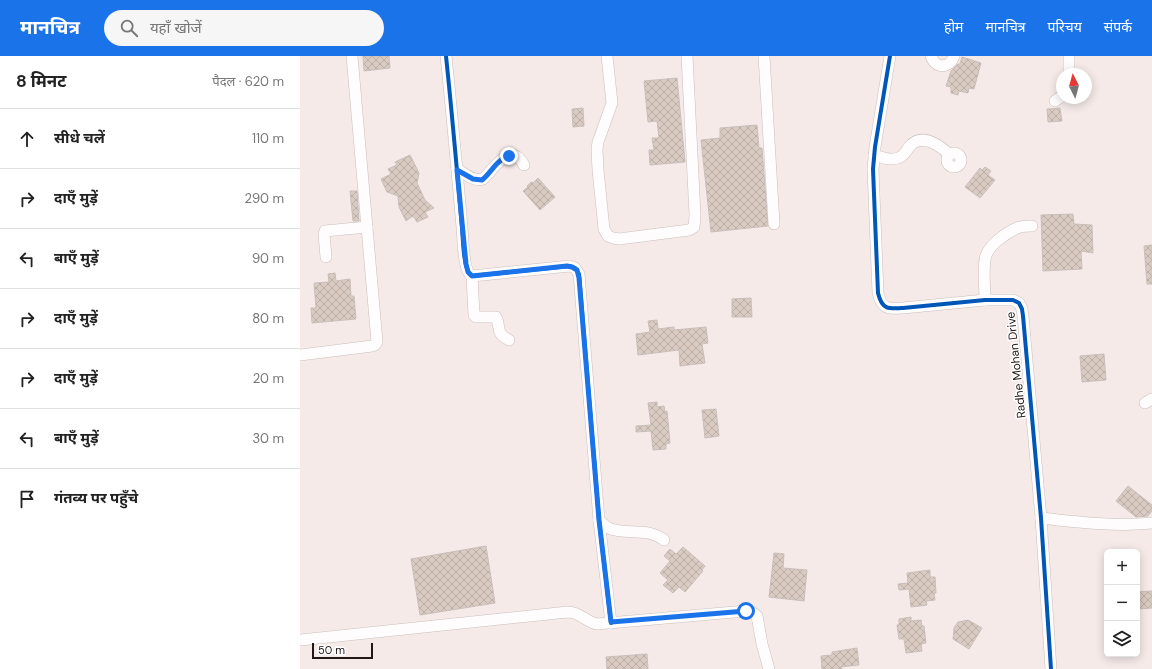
<!DOCTYPE html>
<html lang="hi">
<head>
<meta charset="utf-8">
<style>
	body { margin:0; font-family:"DM Sans","Noto Sans Devanagari",sans-serif; background:#f6f6f6; color:#222 }
	.controls { position:absolute; right:12px; bottom:12px; display:grid; overflow:hidden; border-radius:6px; box-shadow:0 2px 10px #0003 }
	.controls button { width:36px; height:36px; display:grid; place-items:center; padding:0; border:0; border-bottom:1px solid #e0e0e0; background:#fff; color:#222; font:20px sans-serif }
	.compass { position:absolute; left:756px; top:12px; width:36px; height:36px; border-radius:50%; background:#fff; box-shadow:0 2px 10px #0003; rotate:354deg }
	.scale { position:absolute; left:12px; bottom:10px; width:61px; box-sizing:border-box; padding-left:4px; border:2px solid #221714; border-top:0; font-size:11px; line-height:14px; white-space:nowrap; color:#221714; -webkit-text-stroke:3px #fff; paint-order:stroke }
	.stop { position:absolute; width:12px; height:12px; margin:-9px; border:3px solid #1a73e8; border-radius:50%; background:#fff }
	.stop.end { background:#1a73e8; border-color:#fff; box-shadow:0 1px 4px #0008 }
	.list { margin:0; padding:0; list-style:none }
	h2 { display:flex; justify-content:space-between; align-items:center; height:52px; margin:0; padding:0 16px; font-size:17px }
	h2 small { font-size:13px; font-weight:400; color:#767676 }
	.list li { display:grid; grid-template-columns:26px 1fr auto; gap:12px; align-items:center; box-sizing:border-box; height:60px; padding:0 16px; border-top:1px solid #e0e0e0 }
	.list b { display:block; font-size:15px; white-space:nowrap }
	.list em { font-size:13px; font-style:normal; color:#767676 }
	.icon { flex:none; width:22px; height:22px; fill:none; stroke:currentColor; stroke-width:2; stroke-linecap:round; stroke-linejoin:round }
	.map { position:relative; flex:none; width:852px; height:613px; overflow:hidden }
	header { display:flex; align-items:center; gap:24px; box-sizing:border-box; height:56px; padding:0 20px; background:#1a73e8; color:#fff }
	header strong { font-size:19px }
	nav { display:flex; gap:22px; margin-inline-start:auto; font-size:14px }
	.search { width:280px; height:36px; background:#f6f6f6; display:flex; align-items:center; gap:10px; box-sizing:border-box; padding:0 14px; border-radius:22px; color:#767676; font-size:15px }
	main { display:flex }
	aside { flex:1; background:#fff }
	.map>svg:first-child { display:block }
</style>
</head>
<body>
<header>
<strong>मानचित्र</strong>
<div class="search"><svg class="icon" aria-label="search" viewBox="0 0 24 24"><circle cx="10" cy="10" r="6"/><path d="M15 15l6 6"/></svg>यहाँ खोजें</div>
<nav><a>होम</a><a>मानचित्र</a><a>परिचय</a><a>संपर्क</a></nav>
</header>
<main>
<aside>
<h2>8 मिनट<small>पैदल · 620 m</small></h2>
<ul class="list">
<li><svg class="icon" aria-label="ahead" viewBox="0 0 24 24"><path d="M12 20V5M6 11l6-6 6 6"/></svg><div><b>सीधे चलें</b></div><em>110 m</em></li>
<li><svg class="icon" aria-label="right" viewBox="0 0 24 24"><path d="M7 20v-9h11M14 6l5 5-5 5"/></svg><div><b>दाएँ मुड़ें</b></div><em>290 m</em></li>
<li><svg class="icon" aria-label="left" viewBox="0 0 24 24"><path d="M17 20v-9H6M10 6l-5 5 5 5"/></svg><div><b>बाएँ मुड़ें</b></div><em>90 m</em></li>
<li><svg class="icon" aria-label="right" viewBox="0 0 24 24"><path d="M7 20v-9h11M14 6l5 5-5 5"/></svg><div><b>दाएँ मुड़ें</b></div><em>80 m</em></li>
<li><svg class="icon" aria-label="right" viewBox="0 0 24 24"><path d="M7 20v-9h11M14 6l5 5-5 5"/></svg><div><b>दाएँ मुड़ें</b></div><em>20 m</em></li>
<li><svg class="icon" aria-label="left" viewBox="0 0 24 24"><path d="M17 20v-9H6M10 6l-5 5 5 5"/></svg><div><b>बाएँ मुड़ें</b></div><em>30 m</em></li>
<li><svg class="icon" aria-label="arrive" viewBox="0 0 24 24"><path d="M6 21V4h12l-3 4 3 4H6"/></svg><div><b>गंतव्य पर पहुँचे</b></div></li>
</ul>
</aside>
<div class="map">
<svg width="852" height="613" viewBox="0 0 852 613">
	<defs>
		<pattern id="building-cross-hatch" width="8" height="8" patternUnits="userSpaceOnUse"><rect width="8" height="8" fill="#dacbc2"/><path d="M0 0l8 8M0 8l8-8" fill="none" stroke="#bbaea6"/></pattern>
	</defs>
	<rect width="100%" height="100%" fill="#f5eae8"/>
	<g fill="url(#building-cross-hatch)" stroke="#c8bfbb">
		<path d="M63,0H89L90,12L64,15Z"/>
		<path d="M662,1L681,7L674,33L669,32L668,37L659,35L658,39L651,37V31L646,30L651,15L658,8H660Z"/>
		<path d="M377,22L385,106L350,109L349,94H354L352,82H359L357,65L348,66L344,25Z"/>
		<path d="M283,52L284,70L273,71L272,53Z"/>
		<path d="M760,52L762,65L748,66L747,53Z"/>
		<path d="M457,69L459,92H462L468,170L411,176L401,84L420,82V72Z"/>
		<path d="M110,99L119,117L117,127L125,144L134,152L125,156L128,161L117,166L113,160L106,165L99,151L98,140L87,136L81,123L91,118L88,113L97,109L95,106Z"/>
		<path d="M685,111L691,115L688,119L695,124L680,142L665,131L680,112L682,114Z"/>
		<path d="M238,122L255,141L240,154L223,135L228,131L227,130L231,126L233,127Z"/>
		<path d="M50,135H57L59,165H53Z"/>
		<path d="M773,158L774,168L792,169L793,197L781,195L782,213L743,215L741,159Z"/>
		<path d="M852,189V228H847L844,190Z"/>
		<path d="M35,217L36,225L50,223L51,240H54L56,263L12,267L11,252H16L14,227L29,226L28,218Z"/>
		<path d="M451,242L452,261H432V243Z"/>
		<path d="M357,264L358,273L374,271V274L406,271L408,287L402,288L405,307L380,310L379,294L338,299L336,278L350,276L348,265Z"/>
		<path d="M804,298L806,324L782,326L780,300Z"/>
		<path d="M357,346V351L364,350L365,356L367,355L370,387L366,388V393L353,394L351,375L336,376V370L351,369L348,347Z"/>
		<path d="M416,353L419,380L405,382L402,354Z"/>
		<path d="M828,430L852,449V455L848,460L836,461L816,445Z"/>
		<path d="M186,490L195,547L120,559L111,503Z"/>
		<path d="M383,491L405,510L402,514L403,515L385,536L379,531L373,537L363,529L368,524L360,517L370,505L364,500L370,493L376,498Z"/>
		<path d="M474,497L484,498L483,512L507,514L504,545L469,541Z"/>
		<path d="M630,514V521H635L636,537L634,538L635,544L626,545L627,549L611,551L609,533L599,534L598,528L608,527L607,517Z"/>
		<path d="M852,535V552L838,553L837,536Z"/>
		<path d="M611,561V565L621,564L622,570H624L626,587L621,588L622,595L606,597L604,583H599L597,569H599V563Z"/>
		<path d="M668,564L682,572L669,593L653,583L654,572L658,566Z"/>
		<path d="M557,592L559,609L541,611L542,613H522L521,600L532,599V596Z"/>
		<path d="M347,598L348,613H307L306,601Z"/>
	</g>
	<g fill="none" stroke-linecap="round" stroke-linejoin="round">
		<defs>
			<g id="minor">
				<path d="M146,0C152,57 157,114 162,171C163,181 163,216 172,220L270,210L275,212L279,218L299,464L311,567"/>
				<path d="M307,0L312,47L298,86L297,93L298,114L304,173L308,180L313,182L319,183L389,174L394,171L395,159L387,0"/>
				<path d="M464,0L474,168"/>
				<path d="M590,0L575,91L573,113L578,237C582,254 589,253 603,252L685,244H713L719,247L722,253L723,260L741,462L751,613"/>
				<path d="M631,0C635,13 650,13 654,0"/>
				<path d="M769,18V0"/>
				<path d="M755,45L762,40"/>
				<circle cx="654" cy="104" r="7"/>
				<path d="M574,99C581,101 590,105 598,102C605,100 606,94 611,89C623,77 639,89 649,98"/>
				<path d="M157,113C165,118 174,126 183,123C194,113 210,84 224,109"/>
				<path d="M26,201L24,178L25,175L67,171"/>
				<path d="M172,220L174,259L176,261H196C202,273 194,276 209,284"/>
				<path d="M685,244C685,231 683,217 685,204C686,190 708,175 720,171C724,170 728,170 732,170"/>
				<path d="M0,299L72,290L75,289L77,286L52,0"/>
				<path d="M845,347L852,343"/>
				<path d="M741,462C778,466 815,471 852,467"/>
				<path d="M299,464C302,467 305,470 308,472C327,480 345,470 364,484"/>
				<path d="M0,584L268,556C280,556 286,566 297,568L446,555L452,556L457,560L462,588L469,613"/>
			</g>
		</defs>
		<use href="#minor" stroke="#cabfbc" stroke-width="12"/>
		<use href="#minor" stroke="#fefcfc" stroke-width="11"/>
		<defs>
			<g id="cycleway">
				<path d="M146,0C152,57 157,114 162,171C163,181 163,216 172,220L270,210L275,212L279,218L299,464L311,567"/>
				<path d="M590,0L575,91L573,113L578,237C582,254 589,253 603,252L685,244H713L719,247L722,253L723,260L741,462L751,613"/>
			</g>
		</defs>
		<use href="#cycleway" stroke="#fff" stroke-width="6"/>
		<use href="#cycleway" stroke="#0057b8" stroke-width="4"/>
	</g>
	<g fill="none" stroke-linecap="round" stroke-linejoin="round">
		<path stroke="#1a73e8" stroke-width="5" d="M209,100C197,103 191,117 182,124L173,123L157,114L166,208L168,216L172,220L267,210L272,211L277,214L279,222L299,464L311,566L446,555"/>
	</g>
	<g text-anchor="middle" stroke-width="3" stroke-linejoin="round" paint-order="stroke">
		<g font-size="12" fill="#221714" stroke="#fff">
			<text transform="translate(716 309) rotate(-96)" y="4">Radhe Mohan Drive</text>
		</g>
	</g>
</svg>
<div class="controls">
<button>+</button>
<button>−</button>
<button><svg class="icon" aria-label="layers" viewBox="0 0 24 24"><path d="M12 4l9 5-9 5-9-5zM3 14l9 5 9-5"/></svg></button>
</div>
<svg class="compass" viewBox="-18 -18 36 36"><path d="M0-13l5 13h-10z" fill="#e53935"/><path d="M0 13l5-13h-10z" fill="#767676"/></svg>
<div class="scale">50 m</div>
<div class="stop" style="left:446px;top:555px"></div>
<div class="stop end" style="left:209px;top:100px"></div>
</div>
</main>
</body>
</html>
